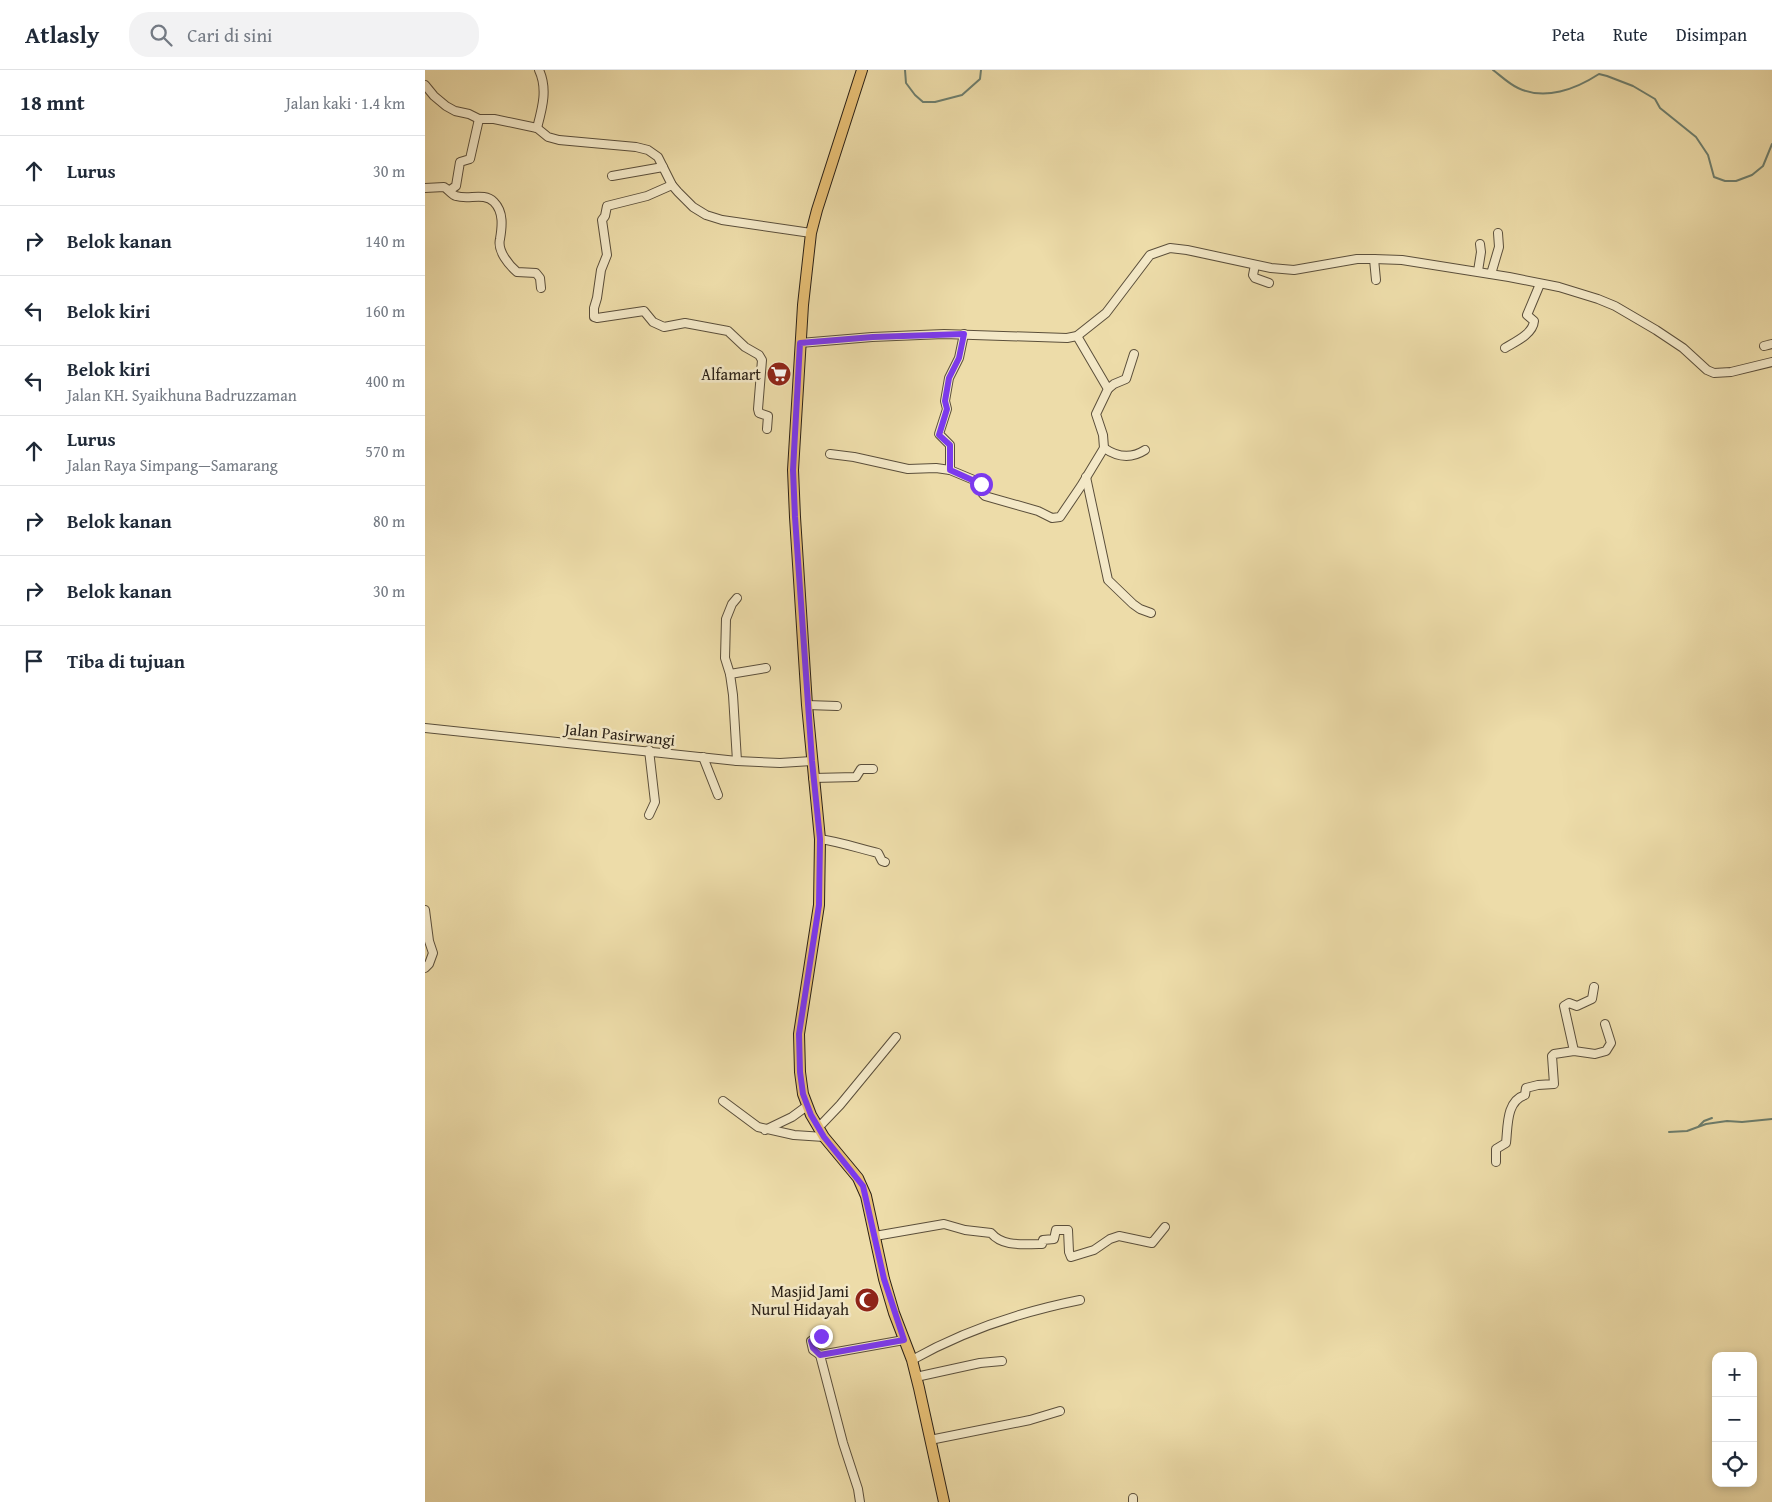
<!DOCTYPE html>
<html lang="id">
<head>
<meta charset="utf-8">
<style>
	body { margin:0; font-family:"Gentium Book Plus",serif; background:#f2f2f3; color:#1f2937 }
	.controls { position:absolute; right:15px; bottom:15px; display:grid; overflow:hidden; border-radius:10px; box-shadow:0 2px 8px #0003 }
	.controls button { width:45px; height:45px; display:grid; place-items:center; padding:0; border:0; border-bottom:1px solid #e0e1e3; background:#fff; color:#1f2937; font:25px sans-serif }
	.stop { position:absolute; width:15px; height:15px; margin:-11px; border:4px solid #7c3aed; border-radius:50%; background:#fff }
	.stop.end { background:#7c3aed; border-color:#fff; box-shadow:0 1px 5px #0008 }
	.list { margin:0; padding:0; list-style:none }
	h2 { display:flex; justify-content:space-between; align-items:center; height:65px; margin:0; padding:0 20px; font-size:21px }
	h2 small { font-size:16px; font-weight:400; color:#747a83 }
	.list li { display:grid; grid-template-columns:32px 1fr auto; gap:15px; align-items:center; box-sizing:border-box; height:70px; padding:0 20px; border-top:1px solid #e0e1e3 }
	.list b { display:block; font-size:19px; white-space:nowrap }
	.list p { margin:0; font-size:16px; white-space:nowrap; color:#747a83 }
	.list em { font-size:16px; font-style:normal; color:#747a83 }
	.icon { flex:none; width:28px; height:28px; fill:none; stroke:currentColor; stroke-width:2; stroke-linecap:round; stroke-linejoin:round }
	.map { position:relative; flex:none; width:1347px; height:1432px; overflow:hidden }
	header { display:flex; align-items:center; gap:30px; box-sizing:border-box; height:70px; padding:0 25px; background:#fff; border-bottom:1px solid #e0e1e3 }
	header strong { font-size:24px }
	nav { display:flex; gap:28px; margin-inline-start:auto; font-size:18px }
	.search { width:350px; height:45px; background:#f2f2f3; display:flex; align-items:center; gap:12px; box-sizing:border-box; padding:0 18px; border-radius:20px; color:#747a83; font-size:19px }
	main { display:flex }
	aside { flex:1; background:#fff }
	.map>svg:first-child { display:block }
</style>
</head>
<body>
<header>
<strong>Atlasly</strong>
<div class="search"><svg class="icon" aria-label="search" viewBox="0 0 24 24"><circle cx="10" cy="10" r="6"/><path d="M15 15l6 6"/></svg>Cari di sini</div>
<nav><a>Peta</a><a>Rute</a><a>Disimpan</a></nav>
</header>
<main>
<aside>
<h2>18 mnt<small>Jalan kaki · 1.4 km</small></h2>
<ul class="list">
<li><svg class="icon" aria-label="ahead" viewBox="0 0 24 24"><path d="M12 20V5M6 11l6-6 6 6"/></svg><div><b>Lurus</b></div><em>30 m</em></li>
<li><svg class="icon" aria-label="right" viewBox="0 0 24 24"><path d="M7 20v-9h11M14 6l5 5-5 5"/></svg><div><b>Belok kanan</b></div><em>140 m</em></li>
<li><svg class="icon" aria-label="left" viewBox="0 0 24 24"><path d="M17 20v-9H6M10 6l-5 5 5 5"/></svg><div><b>Belok kiri</b></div><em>160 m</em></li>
<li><svg class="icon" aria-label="left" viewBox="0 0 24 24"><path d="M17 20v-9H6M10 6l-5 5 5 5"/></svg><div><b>Belok kiri</b><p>Jalan KH. Syaikhuna Badruzzaman</p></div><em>400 m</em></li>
<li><svg class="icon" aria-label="ahead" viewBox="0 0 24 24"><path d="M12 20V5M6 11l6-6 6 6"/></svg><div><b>Lurus</b><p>Jalan Raya Simpang—Samarang</p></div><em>570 m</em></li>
<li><svg class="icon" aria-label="right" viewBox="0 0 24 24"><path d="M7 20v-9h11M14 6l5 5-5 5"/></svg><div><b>Belok kanan</b></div><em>80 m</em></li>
<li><svg class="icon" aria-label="right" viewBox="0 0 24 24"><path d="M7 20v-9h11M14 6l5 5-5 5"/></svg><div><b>Belok kanan</b></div><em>30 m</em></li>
<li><svg class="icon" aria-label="arrive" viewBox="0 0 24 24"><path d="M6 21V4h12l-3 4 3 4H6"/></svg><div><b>Tiba di tujuan</b></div></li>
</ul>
</aside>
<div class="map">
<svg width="1347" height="1432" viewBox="0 0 1347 1432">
	<rect width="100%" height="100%" fill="#eddca9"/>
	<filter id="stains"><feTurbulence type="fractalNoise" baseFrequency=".004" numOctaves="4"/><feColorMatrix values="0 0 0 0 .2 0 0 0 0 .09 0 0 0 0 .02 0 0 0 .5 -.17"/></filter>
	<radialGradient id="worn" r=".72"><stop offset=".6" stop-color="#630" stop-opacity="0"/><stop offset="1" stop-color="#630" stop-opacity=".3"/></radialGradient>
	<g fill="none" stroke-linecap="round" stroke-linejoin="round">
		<g stroke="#6d7e6e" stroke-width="2">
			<path d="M480,0L481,13L490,25L498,32H510L537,25L555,9L556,0"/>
			<path d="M1068,0C1076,6 1084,14 1093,18C1120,31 1151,19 1174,4L1182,6L1208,16L1230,29L1235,38L1271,67L1283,85L1289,107L1300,111H1311L1327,105L1338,96L1347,74"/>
			<path d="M1274,1056L1279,1051L1287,1048"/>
			<path d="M1244,1062L1262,1061L1281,1054L1302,1051L1317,1052L1347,1049"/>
		</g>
		<defs>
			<g id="minor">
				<path d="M0,15L9,26L21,36L30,41L44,44L54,49H69L112,58L123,67L134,70L211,77L223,80L233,87L247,115L253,122L268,137L281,145L297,150L386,163"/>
				<path d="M112,58C117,39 123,19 114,0"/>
				<path d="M187,106L238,97"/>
				<path d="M247,115L222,126L182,136L180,146L177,150L182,185L176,200L172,228L169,238V247L172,248L219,241L228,252L239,257L260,253L303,261L320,277L334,285L337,290L333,339L334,343L343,346L342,359"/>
				<path d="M0,118L19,117C23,119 27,125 31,126C44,130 59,122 69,132C79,142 77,157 75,169C72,181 84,195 92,202L111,203L115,208L116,218"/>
				<path d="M25,120L31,116L35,92L45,89L54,49"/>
				<path d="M949,189L951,210"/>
				<path d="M830,195L828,205L830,208L844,213"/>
				<path d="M1053,201L1056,182L1055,174"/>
				<path d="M1066,204L1074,177L1073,163"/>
				<path d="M375,273L447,267L519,264L642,268L652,266L681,243L725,185L745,178L762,180L846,198L869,200L932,189H949L977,190L1084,207L1134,217L1173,229L1190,236L1231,260L1258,278L1282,300L1289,303L1306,302L1347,292"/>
				<path d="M1339,276L1347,274"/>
				<path d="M1080,278C1090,272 1108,264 1109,251L1102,245L1115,214"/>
				<path d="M683,319L689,314L701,309L709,284"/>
				<path d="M679,378C692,387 706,389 720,380"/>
				<path d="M405,384L429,387L483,399L511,398L525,400L556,413L558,424L560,426L613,441L627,448L635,447L656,416L679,378L678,365L671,344L683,319L652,266"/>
				<path d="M525,400V375L514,364L522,339L520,331L524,308L534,288L539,264"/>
				<path d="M661,407L683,510L708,534L715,539L726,543"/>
				<path d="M312,528L307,534L301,549L300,588L305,604L308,625L312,691"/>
				<path d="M305,604L341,598"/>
				<path d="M382,635L412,636"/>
				<path d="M0,658L312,691L355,693L387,691"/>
				<path d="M224,680L230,732L224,745"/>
				<path d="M278,687L293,725"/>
				<path d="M388,708L431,707L436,699H448"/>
				<path d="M395,769C415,772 433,778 453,783L457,791L460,792"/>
				<path d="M0,840L4,871L8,883L4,894L0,898"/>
				<path d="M1149,981L1139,936L1144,933L1152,936L1167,929L1169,917"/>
				<path d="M298,1031L333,1057L369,1065L399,1067"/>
				<path d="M393,1058L415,1035L471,967"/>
				<path d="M340,1060L367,1047L382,1036"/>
				<path d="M1071,1092V1079L1081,1073C1083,1056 1081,1031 1100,1025L1101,1018L1113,1015L1129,1014L1127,986L1129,984L1149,981L1170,984L1181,981L1186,973L1180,954"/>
				<path d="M450,1166L519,1154L540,1160L566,1163C578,1177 597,1174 614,1174H617L618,1170L629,1169L631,1160H643L644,1182L646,1187L669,1180L685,1169L694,1166L727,1173L740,1157"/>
				<path d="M395,1285L388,1280L386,1271L397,1264"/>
				<path d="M487,1290C540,1260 595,1242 655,1230"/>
				<path d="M491,1307L555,1293L577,1291"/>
				<path d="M505,1370L605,1350L635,1341"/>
				<path d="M708,1428V1432"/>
				<path d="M435,1432L433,1419L418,1373L395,1285L479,1270"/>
			</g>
			<path id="major" d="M437,0L392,140L386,163L378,235L368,400L370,447L382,635L395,769L394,835L374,964L375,1002L378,1024L386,1045L399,1067L433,1108L441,1126L459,1209L469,1243L487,1290L494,1318L519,1432"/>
		</defs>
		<use href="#minor" stroke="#5b4f3b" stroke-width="10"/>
		<use href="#major" stroke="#2a2016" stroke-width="12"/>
		<use href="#minor" stroke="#f3e8c7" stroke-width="8"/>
		<use href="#major" stroke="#e6be74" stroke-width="10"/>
	</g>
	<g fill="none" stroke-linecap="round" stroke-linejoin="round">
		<path stroke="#7c3aed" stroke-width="6" d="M396,1266L386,1271L388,1278L395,1285L479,1270L459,1209L438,1116L399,1067L386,1045L378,1024L375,1002L374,964L394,835L395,769L387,691L370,447L368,400L375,273L448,267L539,264L534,288L524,308L520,331L522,339L514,365L525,375V400L556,414"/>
	</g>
	<defs>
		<symbol id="supermarket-disc" viewBox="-11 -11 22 22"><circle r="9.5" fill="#8f2418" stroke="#f3e8c7"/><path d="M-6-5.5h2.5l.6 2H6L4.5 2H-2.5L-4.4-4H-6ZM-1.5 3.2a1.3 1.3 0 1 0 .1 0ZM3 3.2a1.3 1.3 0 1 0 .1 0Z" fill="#fff"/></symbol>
		<symbol id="mosque-disc" viewBox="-11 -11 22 22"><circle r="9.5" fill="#8f2418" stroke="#f3e8c7"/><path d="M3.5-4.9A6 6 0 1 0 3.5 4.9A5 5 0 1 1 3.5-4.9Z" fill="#fff"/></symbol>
	</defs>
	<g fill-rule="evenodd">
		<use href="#supermarket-disc" x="340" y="290" width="28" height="28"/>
		<use href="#mosque-disc" x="428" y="1216" width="28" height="28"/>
	</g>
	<g text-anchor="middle" stroke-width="5" stroke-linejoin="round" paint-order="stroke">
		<g font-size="16" fill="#2a2016" stroke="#f3e8c7" text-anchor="end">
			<text x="336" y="310">Alfamart</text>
			<text x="424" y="1227">Masjid Jami<tspan x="424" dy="18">Nurul Hidayah</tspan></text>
		</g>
		<g font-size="16" fill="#2a2016" stroke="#f3e8c7">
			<text transform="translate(195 664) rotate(6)" y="6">Jalan Pasirwangi</text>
		</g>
	</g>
	<rect width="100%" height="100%" filter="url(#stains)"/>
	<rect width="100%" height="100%" fill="url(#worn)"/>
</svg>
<div class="controls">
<button>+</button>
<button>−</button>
<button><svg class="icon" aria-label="locate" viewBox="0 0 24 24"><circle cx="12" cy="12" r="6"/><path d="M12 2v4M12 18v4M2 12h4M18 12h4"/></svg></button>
</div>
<div class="stop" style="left:556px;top:414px"></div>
<div class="stop end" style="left:396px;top:1266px"></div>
</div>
</main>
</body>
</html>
